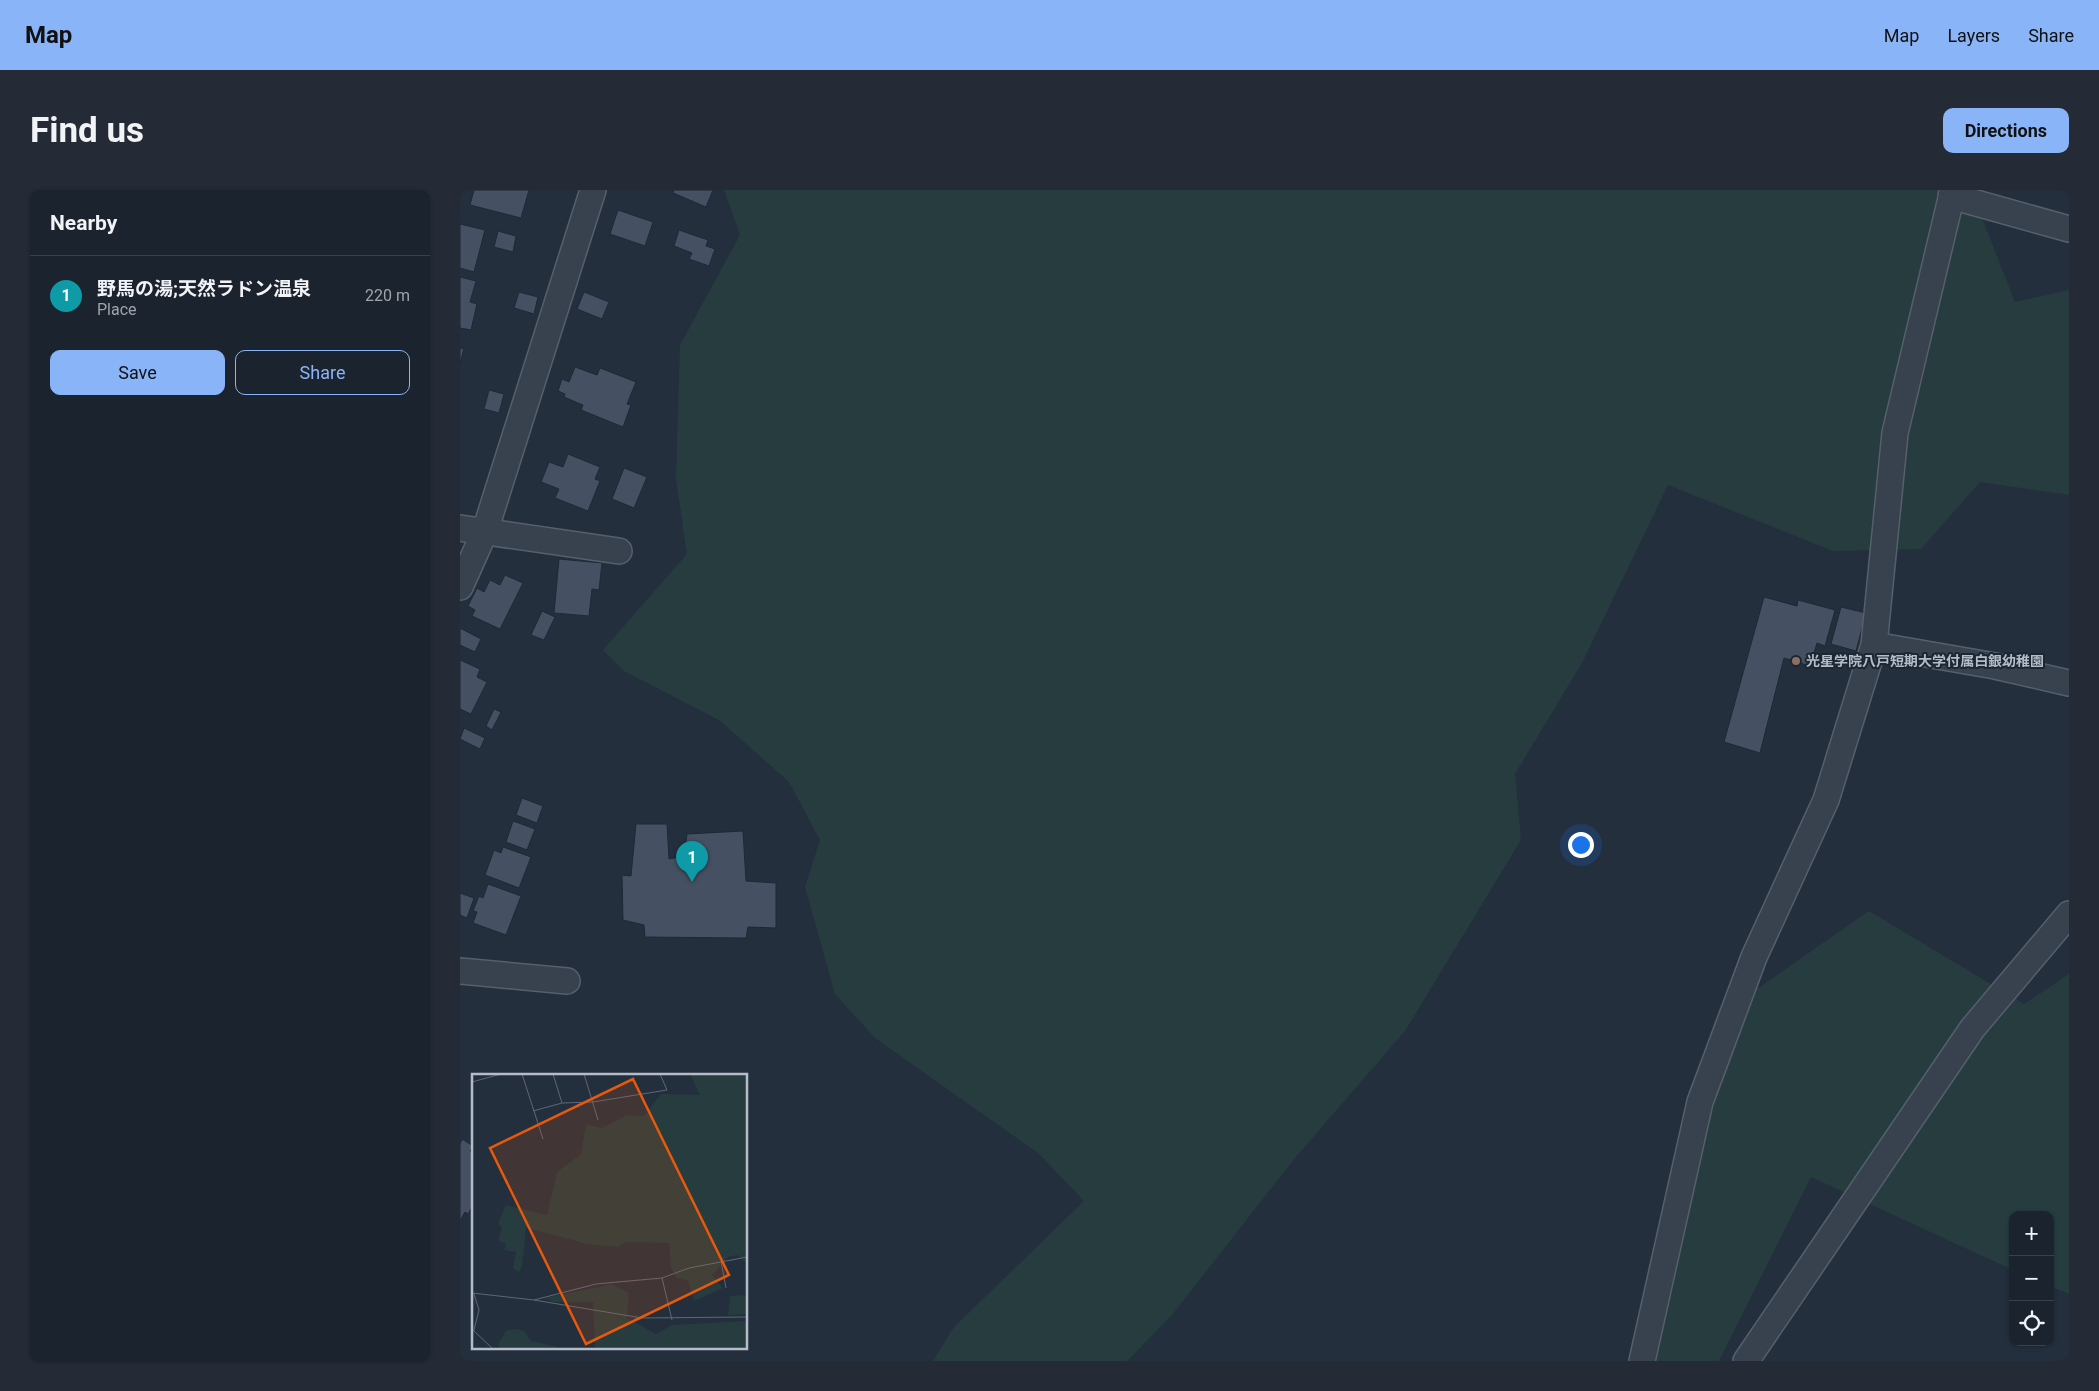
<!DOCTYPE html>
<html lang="en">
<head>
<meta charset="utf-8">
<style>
	body { margin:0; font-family:Roboto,"Noto Sans JP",sans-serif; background:#242b36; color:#f1f3f6 }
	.controls { position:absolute; right:15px; bottom:15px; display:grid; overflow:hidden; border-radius:10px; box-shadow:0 1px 4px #0004 }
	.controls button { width:45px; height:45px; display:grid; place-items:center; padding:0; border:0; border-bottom:1px solid #39404a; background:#1b232e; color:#f1f3f6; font:25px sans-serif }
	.you { position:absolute; left:1120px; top:654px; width:18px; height:18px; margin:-12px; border:4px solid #fff; border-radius:50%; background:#1a73e8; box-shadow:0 0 0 8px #1a73e833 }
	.badge { display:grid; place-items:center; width:32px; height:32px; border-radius:50%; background:#8ab4f8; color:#fff; font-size:16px; font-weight:700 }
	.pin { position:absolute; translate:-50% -41px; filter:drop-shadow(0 1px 2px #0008) }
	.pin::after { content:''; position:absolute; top:26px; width:18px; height:15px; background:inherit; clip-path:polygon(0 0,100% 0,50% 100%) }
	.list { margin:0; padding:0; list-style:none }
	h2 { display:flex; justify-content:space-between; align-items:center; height:65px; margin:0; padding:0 20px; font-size:21px }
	h2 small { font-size:16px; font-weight:400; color:#a0a4aa }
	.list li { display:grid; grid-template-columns:32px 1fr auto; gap:15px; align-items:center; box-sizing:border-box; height:80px; padding:0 20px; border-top:1px solid #39404a }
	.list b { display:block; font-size:19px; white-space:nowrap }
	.list p { margin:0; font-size:16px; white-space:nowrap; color:#a0a4aa }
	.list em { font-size:16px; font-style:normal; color:#a0a4aa }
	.actions { display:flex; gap:10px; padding:15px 20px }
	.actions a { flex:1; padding:11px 0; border:1px solid #8ab4f8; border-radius:10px; text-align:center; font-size:18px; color:#8ab4f8 }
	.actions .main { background:#8ab4f8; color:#111 }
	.icon { flex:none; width:28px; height:28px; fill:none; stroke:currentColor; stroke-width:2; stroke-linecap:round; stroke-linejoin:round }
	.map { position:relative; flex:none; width:1609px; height:1171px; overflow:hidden; border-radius:10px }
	header { display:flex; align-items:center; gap:30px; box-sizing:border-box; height:70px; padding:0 25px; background:#8ab4f8; color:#111 }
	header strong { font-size:24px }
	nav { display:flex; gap:28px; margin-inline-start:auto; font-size:18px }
	.intro { display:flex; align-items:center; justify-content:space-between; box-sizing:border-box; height:120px; padding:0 30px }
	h1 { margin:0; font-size:35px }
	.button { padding:12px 22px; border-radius:10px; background:#8ab4f8; color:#111; font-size:18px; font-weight:700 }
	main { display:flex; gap:30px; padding:0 30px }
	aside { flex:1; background:#1b232e; border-radius:10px; box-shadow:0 1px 4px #0004 }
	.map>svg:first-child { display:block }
</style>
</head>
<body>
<header>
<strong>Map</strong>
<nav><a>Map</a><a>Layers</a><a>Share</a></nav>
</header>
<div class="intro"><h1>Find us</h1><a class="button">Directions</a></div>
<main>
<aside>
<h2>Nearby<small></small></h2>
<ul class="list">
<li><span class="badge" style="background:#0f9aa8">1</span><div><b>野馬の湯;天然ラドン温泉</b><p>Place</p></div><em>220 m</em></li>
</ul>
<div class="actions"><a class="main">Save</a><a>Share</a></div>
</aside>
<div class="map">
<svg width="1609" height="1171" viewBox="0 0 1609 1171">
	<rect width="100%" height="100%" fill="#242f3e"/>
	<g fill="#263c3f">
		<path d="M264,0H1511L1555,112L1609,100V305L1520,292L1461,359L1373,361L1208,295L1123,471L1055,584L1061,650L945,841L835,968L712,1125L667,1171H473L494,1137L624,1011L578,963L415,848L375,804L345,697L360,650L329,592L259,530L164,481L143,460L227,364L216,290L220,155L280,45Z"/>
		<path d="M1409,721L1564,814L1609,784V1104L1590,1096V1025H1553V1080L1351,987L1259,1171H1195L1242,949L1294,801Z"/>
	</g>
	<g fill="#455162" stroke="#1f2835">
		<path d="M14,0H69L61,28L10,15Z"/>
		<path d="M214,0H253L246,17L213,3Z"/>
		<path d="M158,20L193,32L185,56L150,44Z"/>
		<path d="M0,34L25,40L14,82L0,78Z"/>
		<path d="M219,40L248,50L246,56L255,59L249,76L229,69L232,63L214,56Z"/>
		<path d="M38,41L56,46L53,62L34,57Z"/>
		<path d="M0,87L16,91L10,112L17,114L11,140L0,138Z"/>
		<path d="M59,102L78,107L74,124L54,118Z"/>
		<path d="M124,102L149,112L142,129L117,119Z"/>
		<path d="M0,158L4,159L0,173Z"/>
		<path d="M115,177L137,185L140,178L176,192L167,214L171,215L163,237L121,220L123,215L104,207L105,204L98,201L102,189L109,192Z"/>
		<path d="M29,200L44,204L39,223L24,219Z"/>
		<path d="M108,264L140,277L135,289L140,291L128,321L95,308L99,299L81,292L89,272L103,277Z"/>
		<path d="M164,278L187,287L174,318L152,309Z"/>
		<path d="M99,369L142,373L139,400L132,399L129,426L94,423Z"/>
		<path d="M45,385L63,393L40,439L12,426L15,420L8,416L17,398L24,402L30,390L40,395Z"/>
		<path d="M1304,407L1337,416L1338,410L1375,420L1365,456L1357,453L1350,476L1324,468L1300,563L1264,552Z"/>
		<path d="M1381,417L1406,423L1396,461L1371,454Z"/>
		<path d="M82,421L95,427L84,450L71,445Z"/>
		<path d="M0,438L21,449L15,462L0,455Z"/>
		<path d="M0,470L20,479L17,487L27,492L11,524L0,519Z"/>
		<path d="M34,519L41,522L32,540L26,536Z"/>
		<path d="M4,538L25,548L20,559L0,549Z"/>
		<path d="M62,608L83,616L77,633L56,625Z"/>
		<path d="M53,631L75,639L67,660L46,652Z"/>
		<path d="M176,634H207L209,669L224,666L227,644L283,641L286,691L316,693V738L288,737L286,748L185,747L184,735L163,730L162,685L171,686Z"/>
		<path d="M43,657L71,667L59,698L25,685L34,660L41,663Z"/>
		<path d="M28,694L61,706L46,745L13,733L17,722L13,721L19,706L23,708Z"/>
		<path d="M0,703L14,708L7,728L0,725Z"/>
		<path d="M2,949L13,956L10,961L14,963V1014L8,1024L5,1022L0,1031V954Z"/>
	</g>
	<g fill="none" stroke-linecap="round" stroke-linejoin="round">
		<defs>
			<g id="minor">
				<path d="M1491,6L1609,39"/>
				<path d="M0,338L159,361"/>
				<path d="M0,397L25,341L133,0"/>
				<path d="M1414,455L1535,476L1609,493"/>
				<path d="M0,781L107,791"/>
				<path d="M1182,1171L1240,912L1294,767L1366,610L1414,455L1435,243L1493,0"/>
				<path d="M1286,1171L1512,839L1609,724"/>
			</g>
		</defs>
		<use href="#minor" stroke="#565f6c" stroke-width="28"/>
		<use href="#minor" stroke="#38414e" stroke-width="25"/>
	</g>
	<circle fill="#8d6e63" stroke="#1d2633" stroke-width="2" cx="1336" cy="471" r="5"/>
	<g text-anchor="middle" stroke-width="4" stroke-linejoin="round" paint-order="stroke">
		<g font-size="14" font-weight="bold" fill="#b4bcc9" stroke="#1d2633" text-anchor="start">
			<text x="1346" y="476">光星学院八戸短期大学付属白銀幼稚園</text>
		</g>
	</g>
	<g transform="translate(12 884)">
		<rect width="275" height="275" fill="#242f3e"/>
		<path d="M218,0H275V190L265,181L256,183L240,201L251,214L222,227L216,207L204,204L199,193L197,169L153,168L145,173L115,170L54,154L50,192L47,198L41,194L44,178L32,176L34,170L26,166L30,155L26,149L34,131L75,141L85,98L109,80L114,50L130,54L155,41L172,42L189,20L228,21ZM140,210L157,219L155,244L184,260L200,251L275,247V275H123L121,228H81L73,224ZM275,221V240L256,241L258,222ZM44,255L52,257L59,267L94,275L28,274L26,270L34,257Z" fill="#263c3f"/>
		<path fill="none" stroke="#5e6776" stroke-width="1" d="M50,0L71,65M81,0L90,29M112,0L126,46M0,8L29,0M61,37L90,29L121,28L195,16L188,0M249,187L254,214M190,204L200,246M0,219L62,226L124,210L190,204L217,194L275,183M62,226L170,244L275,243M1,256L21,275M2,256L7,236L2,220"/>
		<path fill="#e8590c" fill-opacity="0.15" stroke="#e8590c" stroke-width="2.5" d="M161,5L257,201L114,270L18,74Z"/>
		<rect width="275" height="275" fill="none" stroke="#b4bcc9" stroke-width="2.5"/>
	</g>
</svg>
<div class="controls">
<button>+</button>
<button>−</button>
<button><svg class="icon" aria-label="locate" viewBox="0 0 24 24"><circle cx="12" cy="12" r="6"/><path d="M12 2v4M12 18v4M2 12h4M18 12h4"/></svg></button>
</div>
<div class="you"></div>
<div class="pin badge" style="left:232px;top:692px;background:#0f9aa8">1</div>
</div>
</main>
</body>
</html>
